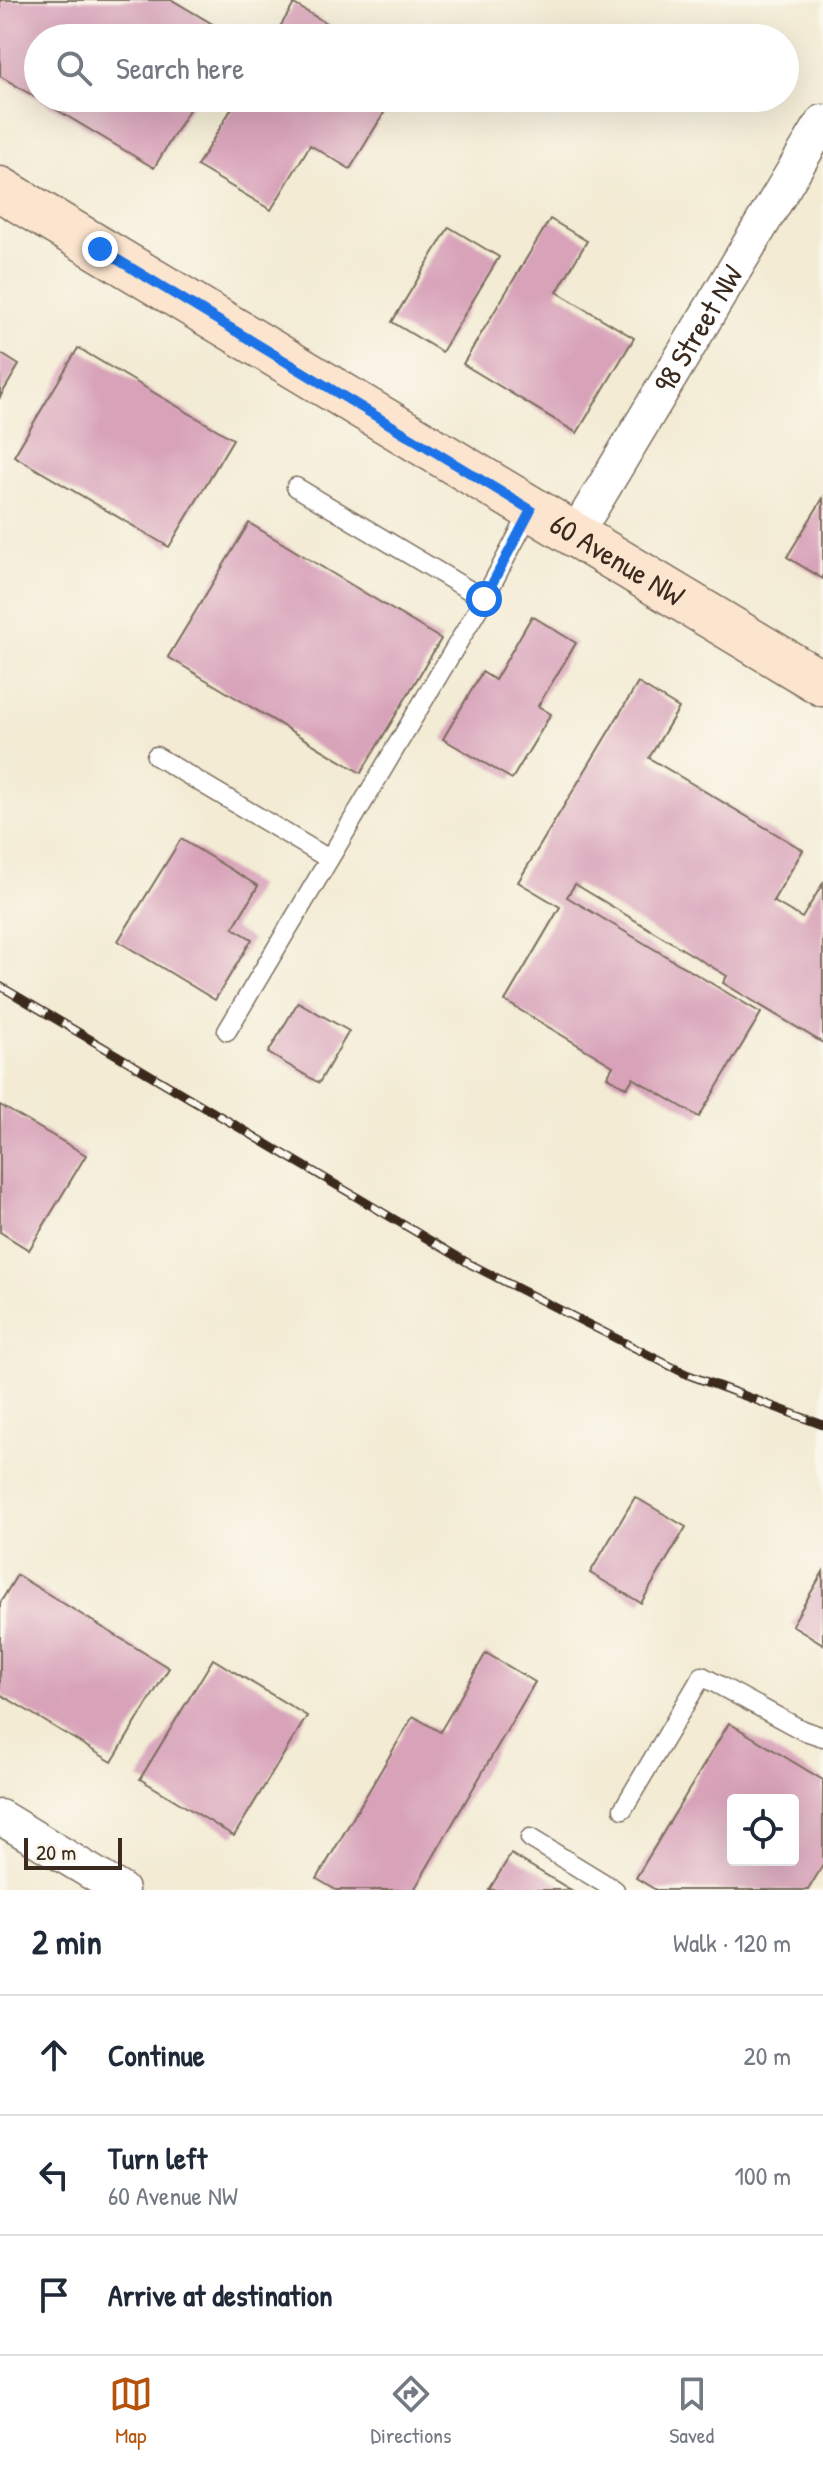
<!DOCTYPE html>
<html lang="en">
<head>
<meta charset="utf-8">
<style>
	body { margin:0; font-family:"Patrick Hand",sans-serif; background:#f6f6f7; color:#1f2937 }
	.controls { position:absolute; right:24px; bottom:24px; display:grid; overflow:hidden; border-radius:8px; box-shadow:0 8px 32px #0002 }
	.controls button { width:72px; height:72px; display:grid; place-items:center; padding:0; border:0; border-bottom:2px solid #e0e1e3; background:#fff; color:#1f2937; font:40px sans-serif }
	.scale { position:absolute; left:24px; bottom:20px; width:98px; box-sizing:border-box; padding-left:8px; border:4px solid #3b2a1e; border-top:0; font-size:22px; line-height:28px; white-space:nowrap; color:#3b2a1e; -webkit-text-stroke:6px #fbf7ec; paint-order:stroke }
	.stop { position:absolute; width:24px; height:24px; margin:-18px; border:6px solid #1a73e8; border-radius:50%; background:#fff }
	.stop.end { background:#1a73e8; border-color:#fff; box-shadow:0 2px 8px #0008 }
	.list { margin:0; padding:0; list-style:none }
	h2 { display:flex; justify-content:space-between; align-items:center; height:104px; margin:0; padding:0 32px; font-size:34px }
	h2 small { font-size:26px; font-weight:400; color:#747a83 }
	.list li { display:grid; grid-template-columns:52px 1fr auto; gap:24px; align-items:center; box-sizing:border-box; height:120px; padding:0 32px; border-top:2px solid #e0e1e3 }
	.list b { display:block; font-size:30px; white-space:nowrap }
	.list p { margin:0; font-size:26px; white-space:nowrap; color:#747a83 }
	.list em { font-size:26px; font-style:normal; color:#747a83 }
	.icon { flex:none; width:44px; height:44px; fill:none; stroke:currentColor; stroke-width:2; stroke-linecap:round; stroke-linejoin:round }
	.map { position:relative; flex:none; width:823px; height:1890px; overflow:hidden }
	.search { position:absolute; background:#fff; box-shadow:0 8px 32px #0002; left:24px; right:24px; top:24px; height:88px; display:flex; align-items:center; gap:20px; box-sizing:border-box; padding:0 28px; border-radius:44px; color:#747a83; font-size:30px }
	.sheet { height:464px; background:#fff }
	nav { display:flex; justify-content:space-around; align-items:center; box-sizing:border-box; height:112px; border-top:2px solid #e0e1e3; background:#fff; font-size:22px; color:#747a83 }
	nav a { display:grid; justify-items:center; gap:4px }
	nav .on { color:#b45309 }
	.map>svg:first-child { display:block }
</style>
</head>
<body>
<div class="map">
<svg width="823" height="1890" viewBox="0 0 823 1890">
	<rect width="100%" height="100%" fill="#fbf7ec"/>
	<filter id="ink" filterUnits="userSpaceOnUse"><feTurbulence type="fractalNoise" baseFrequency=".0125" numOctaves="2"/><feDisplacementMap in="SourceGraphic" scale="16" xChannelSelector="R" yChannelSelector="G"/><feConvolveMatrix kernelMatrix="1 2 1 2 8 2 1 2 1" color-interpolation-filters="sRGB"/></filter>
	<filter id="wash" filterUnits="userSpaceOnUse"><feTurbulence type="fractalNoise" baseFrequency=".006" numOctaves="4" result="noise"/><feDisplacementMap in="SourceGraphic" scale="32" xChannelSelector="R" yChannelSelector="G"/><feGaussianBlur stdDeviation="1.8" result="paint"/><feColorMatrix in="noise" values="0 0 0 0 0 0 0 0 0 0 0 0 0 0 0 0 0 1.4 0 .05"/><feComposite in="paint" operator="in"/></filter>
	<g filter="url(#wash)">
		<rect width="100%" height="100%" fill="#f3ebd4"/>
		<g id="blocks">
			<g fill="#d8a3b9" fill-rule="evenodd">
				<path d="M0,0H172L236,38H38V98H196L154,168L0,76Z"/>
				<path d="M294,4L351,38H273Z"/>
				<path d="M238,98H393L350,169L310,145L271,210L197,166Z"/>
				<path d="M550,219L587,241L557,292L634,338L577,433L463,364Z"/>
				<path d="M449,227L499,257L442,352L392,322Z"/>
				<path d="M78,348L233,439L169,547L14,456Z"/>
				<path d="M0,353L19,365L0,397Z"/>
				<path d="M823,498V579L787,557Z"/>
				<path d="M249,523L441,639L361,773L168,657Z"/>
				<path d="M532,616L576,643L538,706L551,714L512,779L443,739L482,672L495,680Z"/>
				<path d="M638,683L679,708L649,758L803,850L773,901L802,918L823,883V1043L723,983L727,976L575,884L567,897L761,1013L699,1117L633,1078L627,1088L607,1077L613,1066L505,1001L560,907L518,882Z"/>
				<path d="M181,839L258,886L233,928L252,939L215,1000L118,941Z"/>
				<path d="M298,1002L349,1031L319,1083L268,1053Z"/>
				<path d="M0,1105L86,1155L29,1250L0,1232Z"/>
				<path d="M635,1497L686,1527L641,1603L590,1573Z"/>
				<path d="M823,1572V1644L792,1625Z"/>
				<path d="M17,1575L169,1668L112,1762L0,1694V1603Z"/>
				<path d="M486,1653L535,1682L414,1890H336L317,1879L413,1716L440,1732Z"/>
				<path d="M213,1659L307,1716L234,1836L140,1779Z"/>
				<path d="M729,1723L823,1780V1865L808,1890H656L636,1878ZM733,1800H793V1860H733Z"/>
				<path d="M511,1854L571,1890H489Z"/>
			</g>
		</g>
	</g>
	<g filter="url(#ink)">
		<use href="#blocks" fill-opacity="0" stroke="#7b6e5e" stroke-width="2"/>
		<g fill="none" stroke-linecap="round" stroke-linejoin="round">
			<defs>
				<g id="lane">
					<path d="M296,487L484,599L531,510"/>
					<path d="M156,756L329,859"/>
					<path d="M227,1031L484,599"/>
					<path d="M623,1809L702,1676L802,1730L823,1737"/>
					<path d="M530,1838L615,1890"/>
				</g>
				<g id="street">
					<path id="s1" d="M575,535L823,122"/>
					<path d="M0,1817L121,1890"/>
				</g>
				<g id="secondary">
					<path id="s2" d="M0,189L823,684"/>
				</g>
			</defs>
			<use href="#lane" stroke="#7b6e5e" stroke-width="21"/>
			<use href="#street" stroke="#7b6e5e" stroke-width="37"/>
			<use href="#secondary" stroke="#7b6e5e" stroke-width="47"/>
			<use href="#lane" stroke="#fff" stroke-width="18"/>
			<use href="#street" stroke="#fff" stroke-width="34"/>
			<use href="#secondary" stroke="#fce5cf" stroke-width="44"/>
			<defs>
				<path id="rail" d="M0,986L470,1264L686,1374L823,1425"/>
			</defs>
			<use href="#rail" stroke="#3b2a1e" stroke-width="9"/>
			<use href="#rail" stroke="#fbf7ec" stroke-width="6" stroke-dasharray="18" stroke-linecap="butt"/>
		</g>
	</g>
	<g fill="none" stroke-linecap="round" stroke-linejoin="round" filter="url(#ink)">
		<path stroke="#1a73e8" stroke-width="10" d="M100,249L531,510L484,599"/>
	</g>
	<g text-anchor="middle" stroke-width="6" stroke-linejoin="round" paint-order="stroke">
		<g font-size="30" fill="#3b2a1e" stroke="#fbf7ec">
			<text dy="10" stroke="none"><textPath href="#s1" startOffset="240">98 Street NW</textPath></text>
			<text dy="10" stroke="none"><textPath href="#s2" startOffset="720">60 Avenue NW</textPath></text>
		</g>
	</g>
</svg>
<div class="controls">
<button><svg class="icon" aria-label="locate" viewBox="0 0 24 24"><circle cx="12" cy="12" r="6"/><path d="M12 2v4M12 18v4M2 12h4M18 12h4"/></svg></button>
</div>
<div class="scale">20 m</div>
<div class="stop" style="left:484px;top:599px"></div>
<div class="stop end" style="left:100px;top:249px"></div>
<div class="search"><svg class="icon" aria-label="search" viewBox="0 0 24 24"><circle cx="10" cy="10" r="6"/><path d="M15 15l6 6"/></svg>Search here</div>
</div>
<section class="sheet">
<h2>2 min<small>Walk · 120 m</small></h2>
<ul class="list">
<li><svg class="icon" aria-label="ahead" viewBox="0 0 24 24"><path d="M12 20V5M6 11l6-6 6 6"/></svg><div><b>Continue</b></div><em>20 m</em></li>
<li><svg class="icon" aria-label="left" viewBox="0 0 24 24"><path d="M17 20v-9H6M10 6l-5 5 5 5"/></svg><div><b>Turn left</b><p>60 Avenue NW</p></div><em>100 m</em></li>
<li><svg class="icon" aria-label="arrive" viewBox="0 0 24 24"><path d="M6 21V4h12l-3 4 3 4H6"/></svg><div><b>Arrive at destination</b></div></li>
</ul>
</section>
<nav>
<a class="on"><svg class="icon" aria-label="map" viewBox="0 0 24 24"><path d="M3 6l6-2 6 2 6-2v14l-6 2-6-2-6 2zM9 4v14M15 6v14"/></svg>Map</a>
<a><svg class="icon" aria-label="directions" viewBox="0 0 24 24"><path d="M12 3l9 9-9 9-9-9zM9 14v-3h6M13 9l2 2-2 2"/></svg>Directions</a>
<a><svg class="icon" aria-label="saved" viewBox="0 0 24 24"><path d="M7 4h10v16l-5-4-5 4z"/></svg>Saved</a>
</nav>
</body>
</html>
